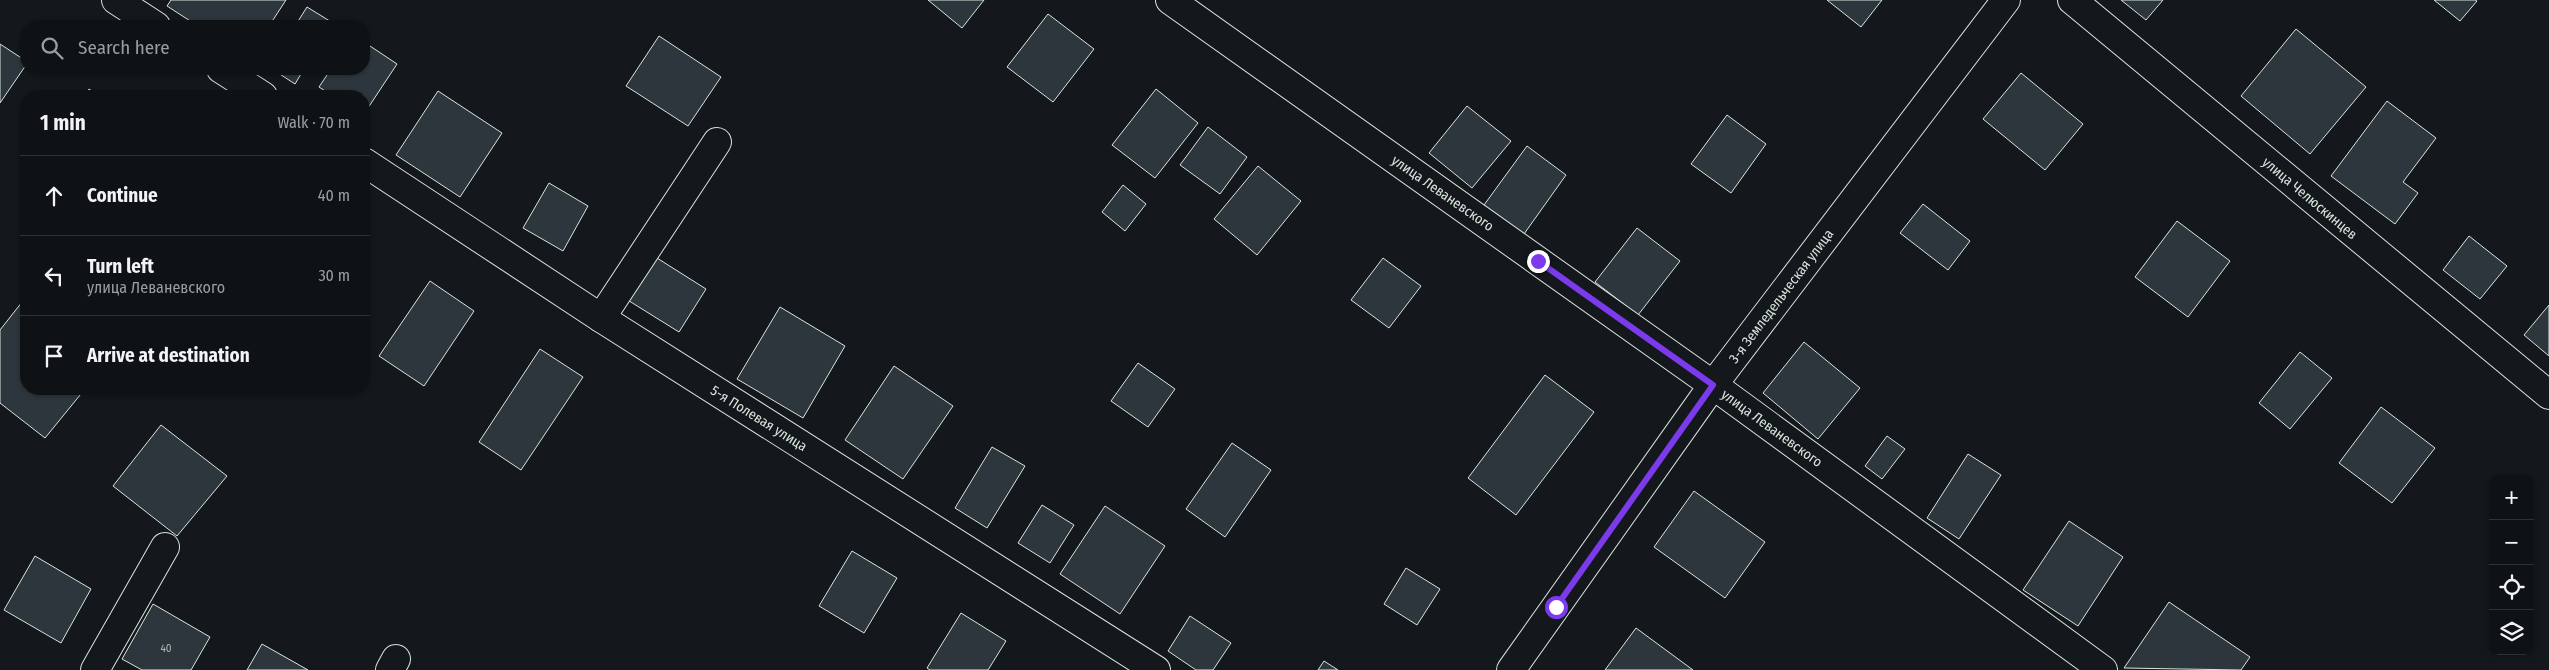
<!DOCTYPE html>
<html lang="en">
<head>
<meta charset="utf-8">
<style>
	body { margin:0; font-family:"Fira Sans Condensed",sans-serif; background:#181b1e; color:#f1f3f6 }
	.controls { position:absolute; right:15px; bottom:15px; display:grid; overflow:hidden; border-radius:10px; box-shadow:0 1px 4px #0004 }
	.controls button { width:45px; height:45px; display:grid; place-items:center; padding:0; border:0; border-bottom:1px solid #2f3234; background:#0f1215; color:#f1f3f6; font:25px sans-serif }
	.stop { position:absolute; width:15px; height:15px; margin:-11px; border:4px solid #7c3aed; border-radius:50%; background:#fff }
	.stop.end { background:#7c3aed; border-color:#fff; box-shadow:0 1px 5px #0008 }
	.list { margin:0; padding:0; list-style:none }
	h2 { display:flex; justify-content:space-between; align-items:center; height:65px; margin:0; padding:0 20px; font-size:21px }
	h2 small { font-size:16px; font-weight:400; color:#9b9ea0 }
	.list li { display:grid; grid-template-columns:32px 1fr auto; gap:15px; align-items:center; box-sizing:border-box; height:80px; padding:0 20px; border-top:1px solid #2f3234 }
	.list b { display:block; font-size:19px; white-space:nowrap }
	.list p { margin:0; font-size:16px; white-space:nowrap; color:#9b9ea0 }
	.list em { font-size:16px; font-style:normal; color:#9b9ea0 }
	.icon { flex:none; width:28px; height:28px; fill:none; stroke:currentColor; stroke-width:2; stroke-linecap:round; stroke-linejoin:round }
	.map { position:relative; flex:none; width:2549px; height:670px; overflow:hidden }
	.search { position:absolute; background:#0f1215; box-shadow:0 1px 4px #0004; left:20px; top:20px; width:350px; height:55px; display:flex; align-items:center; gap:12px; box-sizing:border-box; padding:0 18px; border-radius:20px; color:#9b9ea0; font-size:19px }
	.panel { position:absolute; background:#0f1215; box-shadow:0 1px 4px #0004; left:20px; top:90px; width:350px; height:305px; border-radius:20px }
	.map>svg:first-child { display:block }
</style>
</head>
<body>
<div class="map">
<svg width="2549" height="670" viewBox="0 0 2549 670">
	<rect width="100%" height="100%" fill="#14181c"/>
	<g fill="#2c363c" stroke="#d8e6dc">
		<path d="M171,0H286L269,26H198L167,6Z"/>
		<path d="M928,0H984L962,28Z"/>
		<path d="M1827,0H1882L1861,27Z"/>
		<path d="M2121,0H2163L2146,20Z"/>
		<path d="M2434,0H2475L2477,1L2460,21Z"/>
		<path d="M307,7L333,23L331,26H295Z"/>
		<path d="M1048,14L1094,49L1053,102L1007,67Z"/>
		<path d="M2296,29L2366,87L2310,154L2241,96Z"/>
		<path d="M659,36L721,77L688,126L626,86Z"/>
		<path d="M364,42L397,64L364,114V96H333L319,87L331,69H364Z"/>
		<path d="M0,44L26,61V65L0,103Z"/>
		<path d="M272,69H304L295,84Z"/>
		<path d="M2021,73L2083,124L2045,170L1983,119Z"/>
		<path d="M89,89L99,96H84Z"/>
		<path d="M1156,89L1198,123L1155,178L1112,145Z"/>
		<path d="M438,91L502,133L460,197L396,155Z"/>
		<path d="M2387,101L2436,138L2403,182L2418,193L2395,224L2331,176Z"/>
		<path d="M1467,106L1511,141L1472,188L1429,153Z"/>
		<path d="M1727,115L1766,144L1731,193L1691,164Z"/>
		<path d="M1208,127L1247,157L1220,194L1180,165Z"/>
		<path d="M1527,146L1566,175L1524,234L1484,205Z"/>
		<path d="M1258,166L1301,201L1257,255L1214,219Z"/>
		<path d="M549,183L588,206L563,251L523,228Z"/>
		<path d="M1123,185L1146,204L1125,231L1102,212Z"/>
		<path d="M1923,204L1970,241L1948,270L1900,233Z"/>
		<path d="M2177,221L2230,261L2188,317L2135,277Z"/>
		<path d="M1637,228L1680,261L1638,315L1595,282Z"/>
		<path d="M2469,236L2507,266L2480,299L2443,270Z"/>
		<path d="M638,246L706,289L679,332L610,289Z"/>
		<path d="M1383,258L1421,286L1389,328L1351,300Z"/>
		<path d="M430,281L474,311L424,386L379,356Z"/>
		<path d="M26,297V389H85L45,438L0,403V330Z"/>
		<path d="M2549,305V356L2524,335Z"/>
		<path d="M780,307L845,346L803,418L737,379Z"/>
		<path d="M1804,342L1860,388L1818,439L1763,393Z"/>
		<path d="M540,349L583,377L521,470L479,442Z"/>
		<path d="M2300,352L2332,378L2290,429L2259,403Z"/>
		<path d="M1138,363L1175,389L1148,427L1111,401Z"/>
		<path d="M894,366L953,406L903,479L845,440Z"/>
		<path d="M1545,375L1594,412L1516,515L1468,478Z"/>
		<path d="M2381,407L2435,448L2392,503L2339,463Z"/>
		<path d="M161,425L227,476L177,536L113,486Z"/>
		<path d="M1887,436L1905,449L1882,479L1865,466Z"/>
		<path d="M1232,443L1271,470L1225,537L1186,509Z"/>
		<path d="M992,447L1025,466L987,528L955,508Z"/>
		<path d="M1968,454L2001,475L1959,539L1927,518Z"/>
		<path d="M1694,491L1765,542L1725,598L1654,547Z"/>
		<path d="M1042,505L1074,525L1050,563L1018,543Z"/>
		<path d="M1105,506L1165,546L1120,614L1060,574Z"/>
		<path d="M2069,521L2123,557L2078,626L2023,590Z"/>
		<path d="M852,551L897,578L864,633L819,606Z"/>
		<path d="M35,556L91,589L61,643L4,610Z"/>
		<path d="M1406,568L1440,589L1417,625L1384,604Z"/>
		<path d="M2169,602L2250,657L2241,670L2124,668Z"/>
		<path d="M153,604L210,637L191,670H142L122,659Z"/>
		<path d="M961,613L1006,641L988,670H930L927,668Z"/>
		<path d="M1190,616L1231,643L1213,670H1196L1168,651Z"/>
		<path d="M1636,628L1693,670H1605Z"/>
		<path d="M262,644L308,670H247Z"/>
		<path d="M1324,661L1338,670H1318Z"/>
	</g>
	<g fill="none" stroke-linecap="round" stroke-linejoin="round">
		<defs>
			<g id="minor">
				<path d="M116,0L156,26"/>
				<path d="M1170,0L1713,385L2103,670"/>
				<path d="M2072,0L2549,395"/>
				<path d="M221,69L263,96"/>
				<path d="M364,162L601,318L1156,670"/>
				<path d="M601,318L717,142"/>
				<path d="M95,670L165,547"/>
				<path d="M390,670L396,659"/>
				<path d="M1511,670L1713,385L2006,0"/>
			</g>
		</defs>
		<use href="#minor" stroke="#d8e6dc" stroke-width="30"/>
		<use href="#minor" stroke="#14181c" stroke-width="28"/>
	</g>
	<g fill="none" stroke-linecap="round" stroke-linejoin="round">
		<path stroke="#7c3aed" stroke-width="6" d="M1538,261L1713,385L1556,607"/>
	</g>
	<g text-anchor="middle" stroke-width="4" stroke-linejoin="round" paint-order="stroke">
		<g font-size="11" fill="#adbab4">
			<text x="166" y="652">40</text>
		</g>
		<g font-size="14" fill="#d8e6dc" stroke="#14181c">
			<text transform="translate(1443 193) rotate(35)" y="5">улица Леваневского</text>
			<text transform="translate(2310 198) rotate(40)" y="5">улица Челюскинцев</text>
			<text transform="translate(1781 296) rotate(-53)" y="5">3-я Земледельческая улица</text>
			<text transform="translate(759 418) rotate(32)" y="5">5-я Полевая улица</text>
			<text transform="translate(1772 428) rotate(36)" y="5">улица Леваневского</text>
		</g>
	</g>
</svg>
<div class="controls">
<button>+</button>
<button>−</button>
<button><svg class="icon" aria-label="locate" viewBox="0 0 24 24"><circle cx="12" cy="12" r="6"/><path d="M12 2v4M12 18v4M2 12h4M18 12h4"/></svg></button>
<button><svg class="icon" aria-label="layers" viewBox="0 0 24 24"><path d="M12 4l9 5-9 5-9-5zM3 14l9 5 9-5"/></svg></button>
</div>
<div class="stop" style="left:1556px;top:607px"></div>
<div class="stop end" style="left:1538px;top:261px"></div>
<div class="search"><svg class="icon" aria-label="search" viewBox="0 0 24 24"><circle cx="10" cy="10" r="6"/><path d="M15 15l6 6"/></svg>Search here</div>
<section class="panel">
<h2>1 min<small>Walk · 70 m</small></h2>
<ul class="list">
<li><svg class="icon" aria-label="ahead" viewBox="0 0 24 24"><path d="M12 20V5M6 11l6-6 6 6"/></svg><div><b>Continue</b></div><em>40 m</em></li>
<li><svg class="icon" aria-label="left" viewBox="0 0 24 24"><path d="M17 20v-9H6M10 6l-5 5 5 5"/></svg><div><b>Turn left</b><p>улица Леваневского</p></div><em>30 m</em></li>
<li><svg class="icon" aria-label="arrive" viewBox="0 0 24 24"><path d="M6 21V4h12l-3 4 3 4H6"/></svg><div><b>Arrive at destination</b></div></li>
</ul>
</section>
</div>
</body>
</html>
